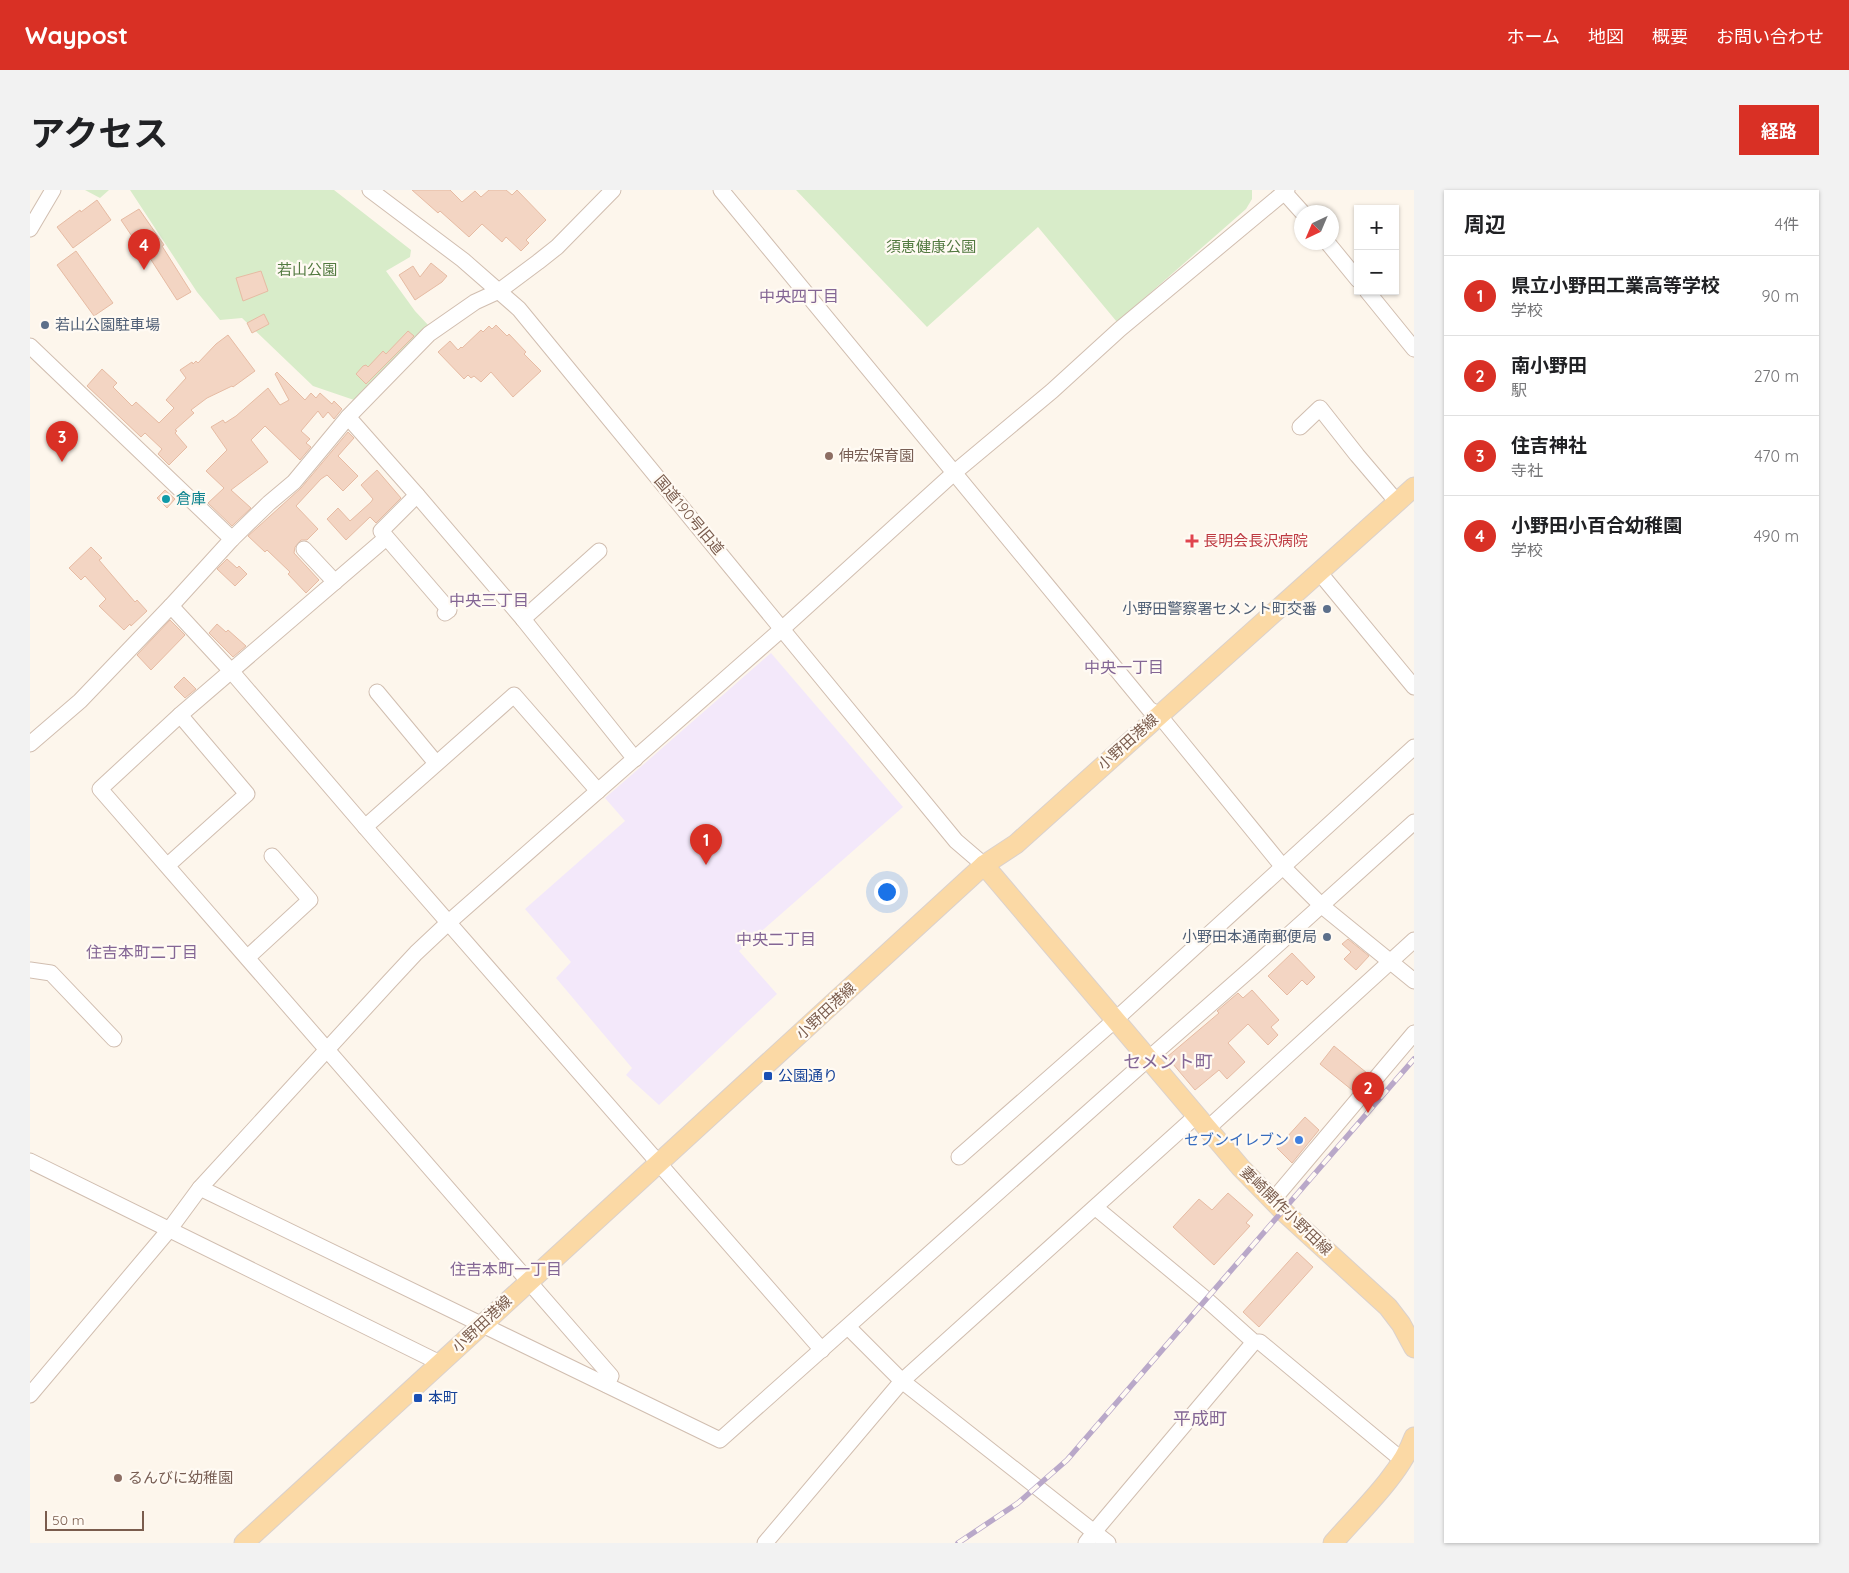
<!DOCTYPE html>
<html lang="ja">
<head>
<meta charset="utf-8">
<style>
	body { margin:0; font-family:Quicksand,"Noto Sans JP",sans-serif; background:#f2f2f2; color:#202124 }
	.controls { position:absolute; right:15px; top:15px; display:grid; overflow:hidden; border-radius:0px; box-shadow:0 1px 4px #0004 }
	.controls button { width:45px; height:45px; display:grid; place-items:center; padding:0; border:0; border-bottom:1px solid #e0e0e0; background:#fff; color:#202124; font:25px sans-serif }
	.compass { position:absolute; left:1264px; top:15px; width:45px; height:45px; border-radius:50%; background:#fff; box-shadow:0 1px 4px #0004; rotate:224deg }
	.scale { position:absolute; left:15px; bottom:12px; width:99px; box-sizing:border-box; padding-left:5px; border:2px solid #7a5c4d; border-top:0; font-size:14px; line-height:18px; white-space:nowrap; color:#7a5c4d; -webkit-text-stroke:4px #fffaf3; paint-order:stroke }
	.you { position:absolute; left:856px; top:701px; width:18px; height:18px; margin:-12px; border:4px solid #fff; border-radius:50%; background:#1a73e8; box-shadow:0 0 0 8px #1a73e833 }
	.badge { display:grid; place-items:center; width:32px; height:32px; border-radius:50%; background:#d93025; color:#fff; font-size:16px; font-weight:700 }
	.pin { position:absolute; translate:-50% -41px; filter:drop-shadow(0 1px 2px #0008) }
	.pin::after { content:''; position:absolute; top:26px; width:18px; height:15px; background:inherit; clip-path:polygon(0 0,100% 0,50% 100%) }
	.list { margin:0; padding:0; list-style:none }
	h2 { display:flex; justify-content:space-between; align-items:center; height:65px; margin:0; padding:0 20px; font-size:21px }
	h2 small { font-size:16px; font-weight:400; color:#757577 }
	.list li { display:grid; grid-template-columns:32px 1fr auto; gap:15px; align-items:center; box-sizing:border-box; height:80px; padding:0 20px; border-top:1px solid #e0e0e0 }
	.list b { display:block; font-size:19px; white-space:nowrap }
	.list p { margin:0; font-size:16px; white-space:nowrap; color:#757577 }
	.list em { font-size:16px; font-style:normal; color:#757577 }
	.map { position:relative; flex:none; width:1384px; height:1353px; overflow:hidden; border-radius:0px }
	header { display:flex; align-items:center; gap:30px; box-sizing:border-box; height:70px; padding:0 25px; background:#d93025; color:#fff }
	header strong { font-size:24px }
	nav { display:flex; gap:28px; margin-inline-start:auto; font-size:18px }
	.intro { display:flex; align-items:center; justify-content:space-between; box-sizing:border-box; height:120px; padding:0 30px }
	h1 { margin:0; font-size:35px }
	.button { padding:12px 22px; border-radius:0px; background:#d93025; color:#fff; font-size:18px; font-weight:700 }
	main { display:flex; gap:30px; padding:0 30px }
	aside { flex:1; background:#fff; border-radius:0px; box-shadow:0 1px 4px #0004 }
	.map>svg:first-child { display:block }
</style>
</head>
<body>
<header>
<strong>Waypost</strong>
<nav><a>ホーム</a><a>地図</a><a>概要</a><a>お問い合わせ</a></nav>
</header>
<div class="intro"><h1>アクセス</h1><a class="button">経路</a></div>
<main>
<div class="map">
<svg width="1384" height="1353" viewBox="0 0 1384 1353">
	<rect width="100%" height="100%" fill="#fdf6ec"/>
	<path fill="#f3e8fa" d="M741,463L873,617L709,761L747,804L629,915L596,885L602,878L526,788L541,772L495,719L595,631L575,608Z"/>
	<g fill="#d8ecc9">
		<path d="M55,0H79L70,8Z"/>
		<path d="M100,0H304L381,60L380,67L356,81L385,121L399,136L327,211L283,196L212,128L190,130L167,102Z"/>
		<path d="M766,0H1222V9L1216,19L1087,132L1008,37L897,137Z"/>
	</g>
	<g fill="#f3d5c3" stroke="#e6bba3">
		<path d="M382,0H420L432,12L445,1L451,7L459,0H476L482,5L487,0L516,30L496,50L499,53L491,61L476,47L472,52L452,34L439,47L410,21L408,23Z"/>
		<path d="M67,10L81,30L43,58L27,37L50,20L51,22Z"/>
		<path d="M109,19L134,55L132,56L161,102L147,110L118,65L116,67L91,30Z"/>
		<path d="M46,61L83,113L64,126L27,75Z"/>
		<path d="M401,73L417,86L412,92L385,110L369,85L383,76L390,87Z"/>
		<path d="M231,81L238,101L213,111L206,88Z"/>
		<path d="M234,124L239,134L222,143L217,133Z"/>
		<path d="M466,135L477,146L479,144L496,162L494,164L511,181L483,207L461,182L451,192L444,186L441,188L438,185L434,189L408,162L420,151L428,160L431,157L432,158L451,140L453,142L459,136L462,139Z"/>
		<path d="M378,141L384,146L336,194L326,184L333,176L336,175L338,177L353,161L356,164Z"/>
		<path d="M198,145L225,181L203,197L202,196L177,208L161,220L164,223L145,240L147,241L145,243L157,257L139,275L128,264L132,259L115,243L111,247L57,196L72,179L87,193L83,197L102,216L106,212L129,233L144,218L136,210L156,188L150,180L162,172L163,174L166,171L168,173L186,154Z"/>
		<path d="M247,182L275,210L281,203L286,208L290,203L302,214L304,211L312,219L304,229L298,222L293,228L288,221L271,241L280,249L276,253L281,257L270,270L235,236L221,250L238,272L201,300L221,318L202,336L178,313L194,298L176,281L197,260L181,237L193,230L195,233L206,226L238,198L250,215L259,210L245,184Z"/>
		<path d="M318,242L324,248L308,266L328,286L313,301L297,285L291,289L266,316L288,339L277,350H271L265,357L264,363L289,390L276,403L258,384L260,382L237,360L235,362L218,346L271,298Z"/>
		<path d="M347,280L371,308L346,333L340,327L316,350L297,329L308,318L320,331L341,312L343,309L331,295Z"/>
		<path d="M135,300L145,309L137,318L127,308Z"/>
		<path d="M61,357L72,368L69,370L105,412L107,410L117,421L101,436L100,434L94,440L69,416L76,409L55,386L51,390L39,378Z"/>
		<path d="M197,369L207,378L209,376L217,384L205,396L187,379Z"/>
		<path d="M140,430L155,445L121,480L107,465Z"/>
		<path d="M187,434L196,442L198,440L216,456L203,467L179,443Z"/>
		<path d="M154,487L166,499L155,508L144,497Z"/>
		<path d="M1318,749L1339,766L1326,780L1314,769L1321,762L1312,754Z"/>
		<path d="M1262,763L1285,787L1277,795L1272,790L1257,805L1238,786Z"/>
		<path d="M1222,800L1249,830L1241,837L1248,845L1238,855L1218,834L1198,853L1215,872L1197,889L1189,880L1165,900L1137,867L1189,823L1187,821L1208,803L1213,808Z"/>
		<path d="M1304,856L1337,883L1322,900L1290,874Z"/>
		<path d="M1275,927L1289,940L1262,973L1247,958Z"/>
		<path d="M1198,1003L1223,1025L1216,1033L1220,1036L1184,1075L1143,1037L1169,1009L1182,1020Z"/>
		<path d="M1267,1062L1283,1077L1229,1137L1213,1122Z"/>
	</g>
	<g fill="none" stroke-linecap="round" stroke-linejoin="round">
		<defs>
			<g id="minor">
				<path d="M340,0L433,70L489,119L926,651L954,675"/>
				<path d="M691,0L1119,519L1129,525L1253,677L1292,716L1384,791"/>
				<path d="M1254,2L1272,22"/>
				<path d="M0,39L23,0"/>
				<path d="M1297,52L1328,90"/>
				<path d="M1337,101L1384,159"/>
				<path d="M0,156L202,349"/>
				<path d="M318,227L387,305L493,429L605,569"/>
				<path d="M1270,237L1290,218L1327,265L1367,312"/>
				<path d="M387,305L351,341L419,420L415,423"/>
				<path d="M356,348L150,525L70,599L581,1186L577,1195"/>
				<path d="M274,359L305,392"/>
				<path d="M1289,382L1384,497"/>
				<path d="M141,416L202,482L348,652L792,1160"/>
				<path d="M493,429L569,361"/>
				<path d="M347,502L406,573"/>
				<path d="M0,554L50,511L141,416L202,349L239,313L264,292L318,227L399,144L445,112L469,101L508,72L527,57L583,0"/>
				<path d="M335,637L484,505L568,601"/>
				<path d="M138,675L217,604L150,525"/>
				<path d="M218,767L280,710L242,666"/>
				<path d="M0,780L21,783L84,849"/>
				<path d="M1177,939L1384,750"/>
				<path d="M929,967L1085,830L1384,557"/>
				<path d="M0,971L410,1173"/>
				<path d="M170,998L690,1250L1118,869L1224,776L1384,632"/>
				<path d="M1243,1010L1384,843"/>
				<path d="M1066,1018L1177,1110L1224,1152H1230L1372,1270"/>
				<path d="M818,1137L872,1191L1078,1353"/>
				<path d="M0,1205L139,1040L170,998L359,792L386,763L419,732L752,439L925,282L1022,201L1090,139L1257,0"/>
				<path d="M735,1353L872,1191L1166,926"/>
				<path d="M1056,1353L1069,1336L1224,1152"/>
			</g>
			<g id="major">
				<path d="M954,675L1211,978L1253,1021L1358,1117L1371,1134L1384,1158"/>
				<path d="M214,1353L954,675L986,654L1384,297"/>
				<path d="M1303,1353C1329,1323 1371,1284 1384,1247"/>
			</g>
		</defs>
		<use href="#minor" stroke="#d1beb0" stroke-width="17"/>
		<use href="#major" stroke="#dad1cd" stroke-width="21"/>
		<use href="#minor" stroke="#fff" stroke-width="15"/>
		<use href="#major" stroke="#fbd9a5" stroke-width="19"/>
		<defs>
			<path id="rail" d="M928,1353L988,1313L1037,1270L1384,869"/>
		</defs>
		<use href="#rail" stroke="#b9a8c9" stroke-width="5.5"/>
		<use href="#rail" stroke="#fffaf3" stroke-width="4" stroke-dasharray="11" stroke-linecap="butt"/>
	</g>
	<g fill="#5c6f8a" stroke="#fffaf3" stroke-width="2">
		<circle cx="15" cy="135" r="5"/>
		<circle cx="1297" cy="419" r="5"/>
		<circle cx="1297" cy="747" r="5"/>
	</g>
	<g fill="#8d6e63" stroke="#fffaf3" stroke-width="2">
		<circle cx="799" cy="266" r="5"/>
		<circle cx="88" cy="1288" r="5"/>
	</g>
	<circle fill="#0f9aa8" stroke="#fffaf3" stroke-width="2" cx="136" cy="309" r="5"/>
	<path fill="#e0444e" stroke="#fffaf3" stroke-width="2" d="M1159.5 343.5h5v5h5v5h-5v5h-5v-5h-5v-5h5z"/>
	<g fill="#1a4fb4" stroke="#fffaf3" stroke-width="2">
		<rect x="733" y="881" width="10" height="10" rx="2.5"/>
		<rect x="383" y="1203" width="10" height="10" rx="2.5"/>
	</g>
	<circle fill="#3f7fe0" stroke="#fffaf3" stroke-width="2" cx="1269" cy="950" r="5"/>
	<g text-anchor="middle" stroke-width="4.5" stroke-linejoin="round" paint-order="stroke">
		<g font-size="15" fill="#537a41" stroke="#fffaf3">
			<text x="901" y="62">須恵健康公園</text>
			<text x="277" y="85">若山公園</text>
		</g>
		<g font-size="15" fill="#4e5e75" stroke="#fffaf3" text-anchor="end">
			<text x="25" y="140" text-anchor="start">若山公園駐車場</text>
			<text x="1287" y="424">小野田警察署セメント町交番</text>
			<text x="1287" y="752">小野田本通南郵便局</text>
		</g>
		<g font-size="15" fill="#785e54" stroke="#fffaf3" text-anchor="start">
			<text x="809" y="271">伸宏保育園</text>
			<text x="98" y="1293">るんびに幼稚園</text>
		</g>
		<g font-size="15" fill="#0d838f" stroke="#fffaf3" text-anchor="start">
			<text x="146" y="314">倉庫</text>
		</g>
		<g font-size="15" fill="#7a5c4d" stroke="#fffaf3">
			<text transform="translate(659 325) rotate(50)" y="5">国道190号旧道</text>
			<text transform="translate(1098 552) rotate(-42)" y="5">小野田港線</text>
			<text transform="translate(796 821) rotate(-43)" y="5">小野田港線</text>
			<text transform="translate(1256 1021) rotate(44)" y="5">妻崎開作小野田線</text>
			<text transform="translate(452 1134) rotate(-43)" y="5">小野田港線</text>
		</g>
		<g font-size="15" fill="#be3a42" stroke="#fffaf3" text-anchor="start">
			<text x="1173" y="356">長明会長沢病院</text>
		</g>
		<g font-size="15" fill="#164399" stroke="#fffaf3" text-anchor="start">
			<text x="748" y="891">公園通り</text>
			<text x="398" y="1213">本町</text>
		</g>
		<g font-size="15" fill="#366cbe" stroke="#fffaf3" text-anchor="end">
			<text x="1259" y="955">セブンイレブン</text>
		</g>
		<g font-size="16" fill="#846695" stroke="#fffaf3">
			<text x="769" y="112">中央四丁目</text>
			<text x="459" y="416">中央三丁目</text>
			<text x="1094" y="483">中央一丁目</text>
			<text x="746" y="755">中央二丁目</text>
			<text x="112" y="768">住吉本町二丁目</text>
			<text x="476" y="1085">住吉本町一丁目</text>
		</g>
		<g font-size="18" fill="#846695" stroke="#fffaf3">
			<text x="1138" y="878">セメント町</text>
			<text x="1170" y="1235">平成町</text>
		</g>
	</g>
</svg>
<div class="controls">
<button>+</button>
<button>−</button>
</div>
<svg class="compass" viewBox="-18 -18 36 36"><path d="M0-13l5 13h-10z" fill="#e53935"/><path d="M0 13l5-13h-10z" fill="#757577"/></svg>
<div class="scale">50 m</div>
<div class="you"></div>
<div class="pin badge" style="left:676px;top:675px">1</div>
<div class="pin badge" style="left:1338px;top:923px">2</div>
<div class="pin badge" style="left:32px;top:272px">3</div>
<div class="pin badge" style="left:114px;top:80px">4</div>
</div>
<aside>
<h2>周辺<small>4件</small></h2>
<ul class="list">
<li><span class="badge">1</span><div><b>県立小野田工業高等学校</b><p>学校</p></div><em>90 m</em></li>
<li><span class="badge">2</span><div><b>南小野田</b><p>駅</p></div><em>270 m</em></li>
<li><span class="badge">3</span><div><b>住吉神社</b><p>寺社</p></div><em>470 m</em></li>
<li><span class="badge">4</span><div><b>小野田小百合幼稚園</b><p>学校</p></div><em>490 m</em></li>
</ul>
</aside>
</main>
</body>
</html>
